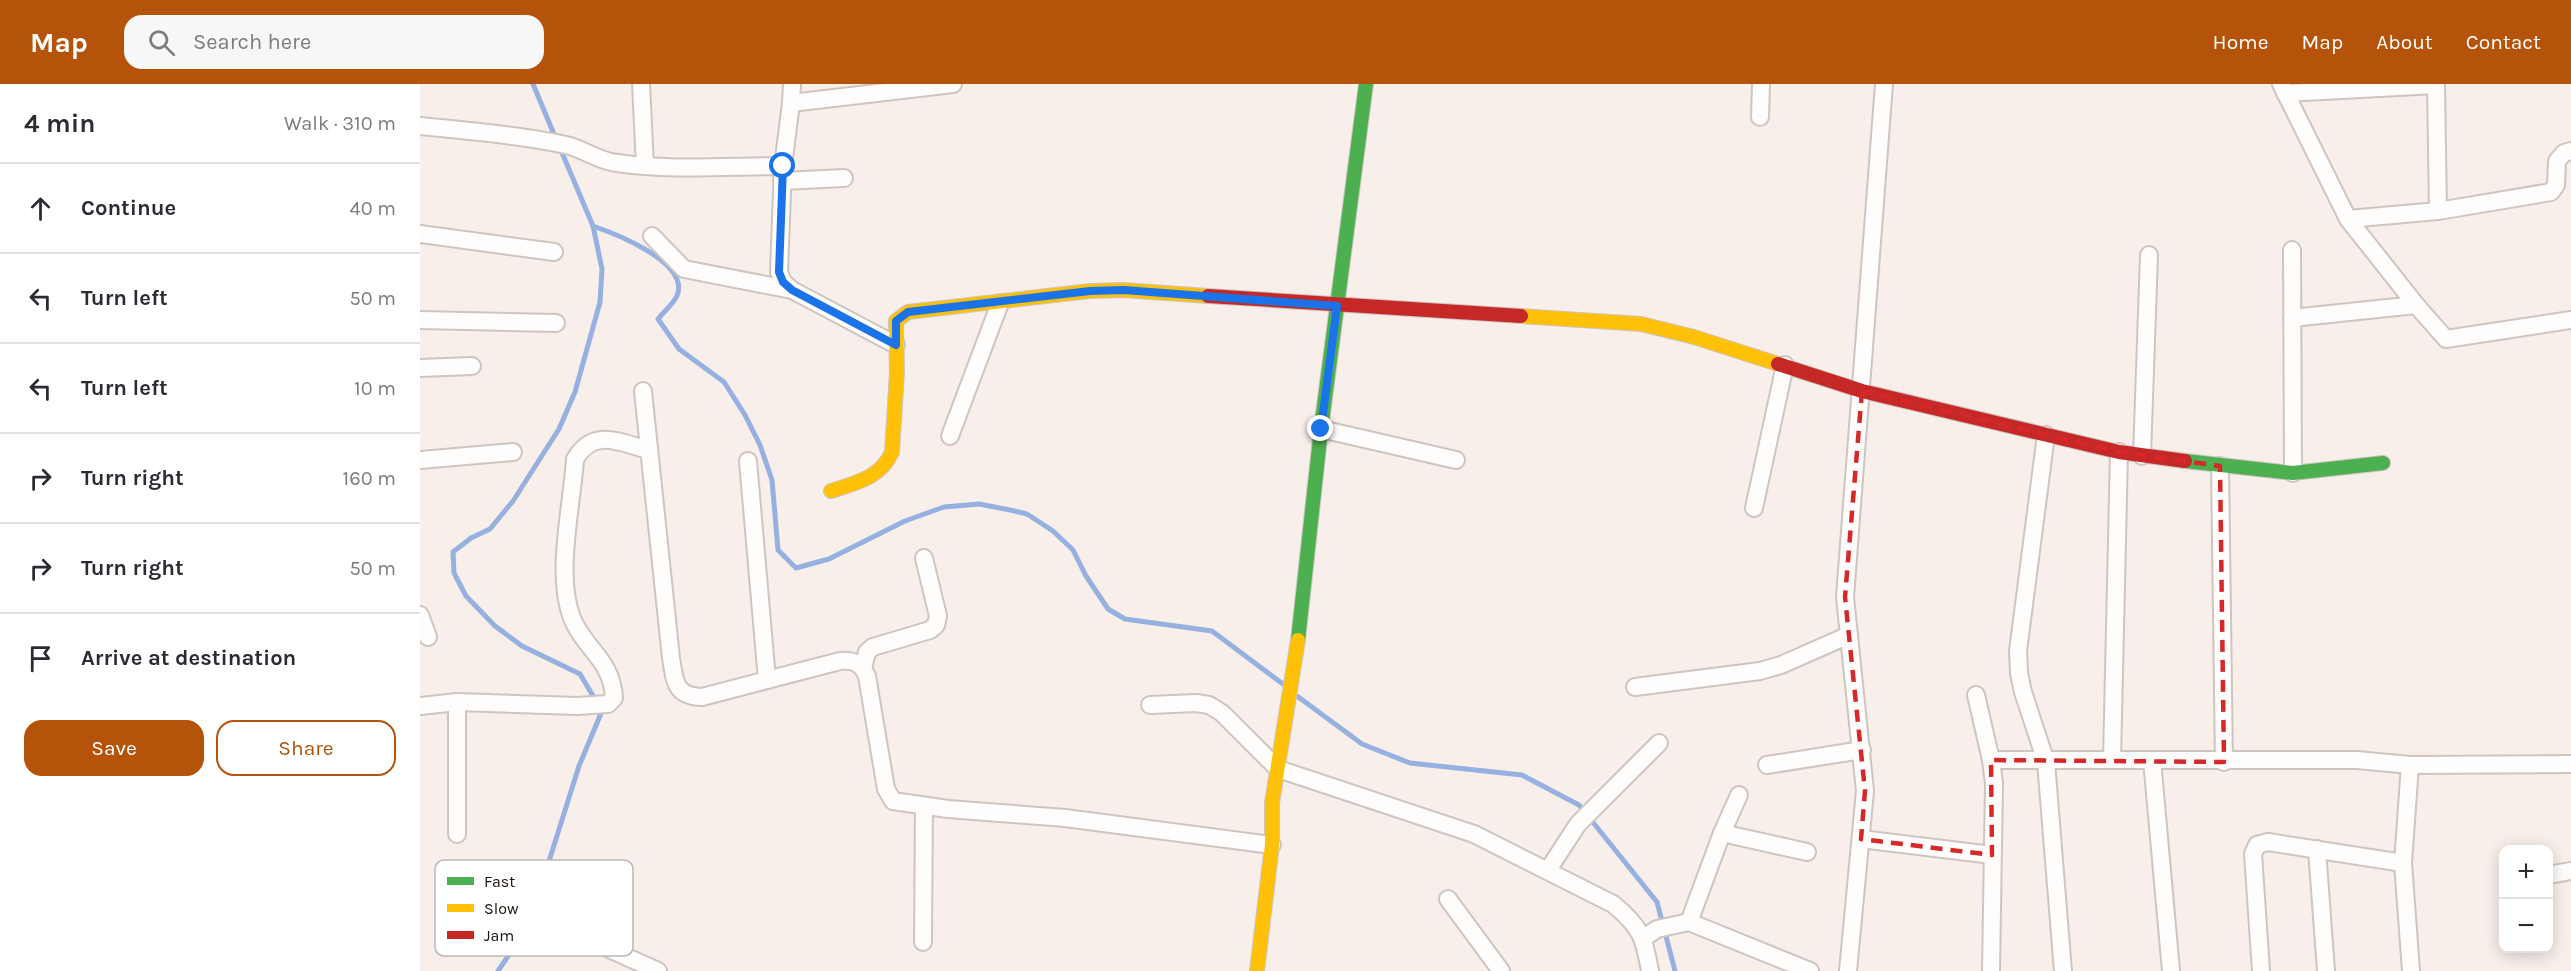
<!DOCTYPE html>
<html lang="en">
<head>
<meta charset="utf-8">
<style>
	body { margin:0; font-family:Karla,sans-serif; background:#f7f7f7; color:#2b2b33 }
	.controls { position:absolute; right:18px; bottom:18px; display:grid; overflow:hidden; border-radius:12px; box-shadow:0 3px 15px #0003 }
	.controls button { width:54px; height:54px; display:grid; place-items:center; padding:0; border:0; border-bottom:2px solid #e1e1e2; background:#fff; color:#2b2b33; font:30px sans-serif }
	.stop { position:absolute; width:18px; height:18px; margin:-14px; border:4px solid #1a73e8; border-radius:50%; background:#fff }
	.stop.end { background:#1a73e8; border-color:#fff; box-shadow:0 2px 6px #0008 }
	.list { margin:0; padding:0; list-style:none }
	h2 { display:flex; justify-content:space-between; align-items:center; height:78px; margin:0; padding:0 24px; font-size:26px }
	h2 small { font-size:20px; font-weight:400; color:#7c7c81 }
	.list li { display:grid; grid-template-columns:39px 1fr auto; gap:18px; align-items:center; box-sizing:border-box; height:90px; padding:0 24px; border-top:2px solid #e1e1e2 }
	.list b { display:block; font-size:22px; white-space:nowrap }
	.list em { font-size:20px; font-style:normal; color:#7c7c81 }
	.actions { display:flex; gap:12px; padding:18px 24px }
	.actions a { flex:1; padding:14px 0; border:2px solid #b45309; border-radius:18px; text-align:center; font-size:21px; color:#b45309 }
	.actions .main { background:#b45309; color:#fff }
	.icon { flex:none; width:33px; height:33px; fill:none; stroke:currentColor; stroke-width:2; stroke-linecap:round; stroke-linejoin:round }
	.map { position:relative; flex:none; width:2151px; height:887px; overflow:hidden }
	header { display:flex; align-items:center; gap:36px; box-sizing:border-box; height:84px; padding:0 30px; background:#b45309; color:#fff }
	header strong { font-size:28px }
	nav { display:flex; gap:33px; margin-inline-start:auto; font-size:21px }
	.search { width:420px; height:54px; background:#f7f7f7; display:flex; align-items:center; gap:15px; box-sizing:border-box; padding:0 21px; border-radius:18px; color:#7c7c81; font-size:22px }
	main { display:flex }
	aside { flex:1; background:#fff }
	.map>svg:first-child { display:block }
</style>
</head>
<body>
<header>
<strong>Map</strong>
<div class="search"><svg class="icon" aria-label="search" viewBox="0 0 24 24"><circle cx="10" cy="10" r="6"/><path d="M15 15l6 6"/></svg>Search here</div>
<nav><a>Home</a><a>Map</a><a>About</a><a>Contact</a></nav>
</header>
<main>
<aside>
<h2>4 min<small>Walk · 310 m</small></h2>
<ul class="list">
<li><svg class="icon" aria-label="ahead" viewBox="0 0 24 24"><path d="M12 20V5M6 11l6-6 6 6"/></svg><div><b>Continue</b></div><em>40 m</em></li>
<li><svg class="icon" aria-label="left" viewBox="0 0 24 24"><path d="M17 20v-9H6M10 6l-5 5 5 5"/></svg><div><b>Turn left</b></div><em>50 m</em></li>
<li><svg class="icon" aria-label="left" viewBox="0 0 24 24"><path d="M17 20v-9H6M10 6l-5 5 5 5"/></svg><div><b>Turn left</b></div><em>10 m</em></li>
<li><svg class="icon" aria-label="right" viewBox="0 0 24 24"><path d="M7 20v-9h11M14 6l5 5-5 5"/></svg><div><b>Turn right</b></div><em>160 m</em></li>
<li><svg class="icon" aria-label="right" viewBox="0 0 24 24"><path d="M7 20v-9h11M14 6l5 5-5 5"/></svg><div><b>Turn right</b></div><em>50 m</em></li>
<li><svg class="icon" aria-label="arrive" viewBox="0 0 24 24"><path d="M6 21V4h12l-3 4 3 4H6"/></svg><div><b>Arrive at destination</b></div></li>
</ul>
<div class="actions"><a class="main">Save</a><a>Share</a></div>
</aside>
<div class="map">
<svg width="2151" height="887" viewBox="0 0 2151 887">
	<rect width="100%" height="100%" fill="#f8efea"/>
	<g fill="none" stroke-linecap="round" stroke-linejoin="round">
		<g stroke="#96b1e0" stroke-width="5">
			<path d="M113,0L136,55"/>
			<path d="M173,142C196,150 266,177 258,209C256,218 244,227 238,235L259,265L304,298L325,331L340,361L352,396L358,466L376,484L409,475L485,437L524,423L559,420L590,426L607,430L633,447L653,466L666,492L688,525L705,535L792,547L863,600"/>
			<path d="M877,612L942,660L990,679L1102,691L1159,721L1237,818L1255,887"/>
			<path d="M78,887L99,856L124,793L159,682L182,627L160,590L102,562L75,542L46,512L34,489L33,468L51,454L70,445L93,417L139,345L155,308L180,218L182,185L173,142L140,64"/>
		</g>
		<defs>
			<g id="street">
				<path d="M221,0L225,82"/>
				<path d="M1861,0L1928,135L1996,221L1872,234"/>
				<path d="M2016,0L2018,127"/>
				<path d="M1865,9L2016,1"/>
				<path d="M371,19L372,0"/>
				<path d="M1340,33L1341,0"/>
				<path d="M0,42C49,47 98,51 146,61C164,65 178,77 197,79C251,87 308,82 363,82"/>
				<path d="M362,97L424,94"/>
				<path d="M1928,135L2018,127L2131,108L2136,101L2137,77L2144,69L2151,67"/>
				<path d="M0,150L134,168"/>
				<path d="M232,152L264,185L372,206"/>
				<path d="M1872,166L1873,389"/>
				<path d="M1996,221L2026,255L2151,236"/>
				<path d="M0,236L136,239"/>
				<path d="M476,261L372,206L363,198L359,188L363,82L371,19L533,0"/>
				<path d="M0,284L52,282"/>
				<path d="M223,307L251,574C255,597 254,612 282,613L420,577C434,576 441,579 447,592L466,705L473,717L528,725L645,734L852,761"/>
				<path d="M901,345L1036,376"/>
				<path d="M1626,351L1598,567L1599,589L1603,608L1626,678L1643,887"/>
				<path d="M530,352L580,219"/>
				<path d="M1722,372L1729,171"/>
				<path d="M0,376L93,368"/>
				<path d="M328,377L347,596"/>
				<path d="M1800,382L1804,678"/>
				<path d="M1334,424L1365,281"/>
				<path d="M0,531L8,553"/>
				<path d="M443,584L447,568L453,563L510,546L516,541L518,532L504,474"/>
				<path d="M1215,603L1340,587L1361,581L1429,551"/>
				<path d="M1556,611L1571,676L1574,699L1571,887"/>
				<path d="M730,621L776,619L789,621L802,629L858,685L1054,750L1193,820C1221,843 1224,853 1230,887"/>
				<path d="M0,622L37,618L157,622L188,620L194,614C192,575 164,565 152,534C135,491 152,422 155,375C174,343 200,359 229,366"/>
				<path d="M1571,676H1937L1990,681L2151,680"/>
				<path d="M1692,676L1699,368"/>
				<path d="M1732,676L1751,887"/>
				<path d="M1347,681L1442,666"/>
				<path d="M1990,681L1983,779L1991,887"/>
				<path d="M1302,749L1387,768"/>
				<path d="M37,750V618"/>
				<path d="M1441,755L1572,771"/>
				<path d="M1897,765L1906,887"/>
				<path d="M1128,786L1158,740L1239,659"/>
				<path d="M2128,791L2151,787"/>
				<path d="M1028,815L1081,887"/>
				<path d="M1269,838L1302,749L1319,711"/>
				<path d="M156,850L238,887"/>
				<path d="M1224,854L1237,845L1269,838L1390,887"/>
				<path d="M503,858L504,722"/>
				<path d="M1428,887L1445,707L1425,513L1464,0"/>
				<path d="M1841,887L1833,770L1837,761L1848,758L1983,779"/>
			</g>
			<g id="fast">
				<path d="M1765,377L1873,389L1963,379"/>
				<path d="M878,556L901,345L946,0"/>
			</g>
			<g id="slow">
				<path d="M1101,232L1221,240L1274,253L1358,280"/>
				<path d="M411,407C435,399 461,394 472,368L477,288L476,237L488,228L670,207L703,206L788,212"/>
				<path d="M837,887L852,761V719L878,556"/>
			</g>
			<g id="jam">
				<path d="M788,212L1101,232"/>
				<path d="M1358,280L1442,307L1699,368L1765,377"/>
			</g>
		</defs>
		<use href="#street" stroke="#cec5c0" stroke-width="20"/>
		<use href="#fast" stroke="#cec5c0" stroke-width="16"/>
		<use href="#slow" stroke="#cec5c0" stroke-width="16"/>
		<use href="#jam" stroke="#cec5c0" stroke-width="16"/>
		<use href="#street" stroke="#fefdfc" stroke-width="16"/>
		<use href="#fast" stroke="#4caf50" stroke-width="14"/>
		<use href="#slow" stroke="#ffc107" stroke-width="14"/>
		<use href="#jam" stroke="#c62828" stroke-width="14"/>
	</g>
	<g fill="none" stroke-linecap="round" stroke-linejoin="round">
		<path stroke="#1a73e8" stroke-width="8" d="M363,82L359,188L363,198L372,206L476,261V237L488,228L670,207L704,206L917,222L901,345"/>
	</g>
	<path fill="none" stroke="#d62828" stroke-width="4.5" stroke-dasharray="12 8" stroke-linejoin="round" d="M1442,307L1699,368L1800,382L1804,678L1571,676L1572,771L1441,755L1445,707L1425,513Z"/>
	<rect x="15" y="776" width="198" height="96" rx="9" fill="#fff" stroke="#bab8b6" stroke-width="1.5"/>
	<rect x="27" y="793" width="27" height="8" fill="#4caf50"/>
	<rect x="27" y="820" width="27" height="8" fill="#ffc107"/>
	<rect x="27" y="847" width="27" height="8" fill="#c62828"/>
	<g font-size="16" fill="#19110b">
		<text x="64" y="803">Fast</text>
		<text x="64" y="830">Slow</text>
		<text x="64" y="857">Jam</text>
	</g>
</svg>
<div class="controls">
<button>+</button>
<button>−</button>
</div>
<div class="stop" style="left:363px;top:82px"></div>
<div class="stop end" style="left:901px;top:345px"></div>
</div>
</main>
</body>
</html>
